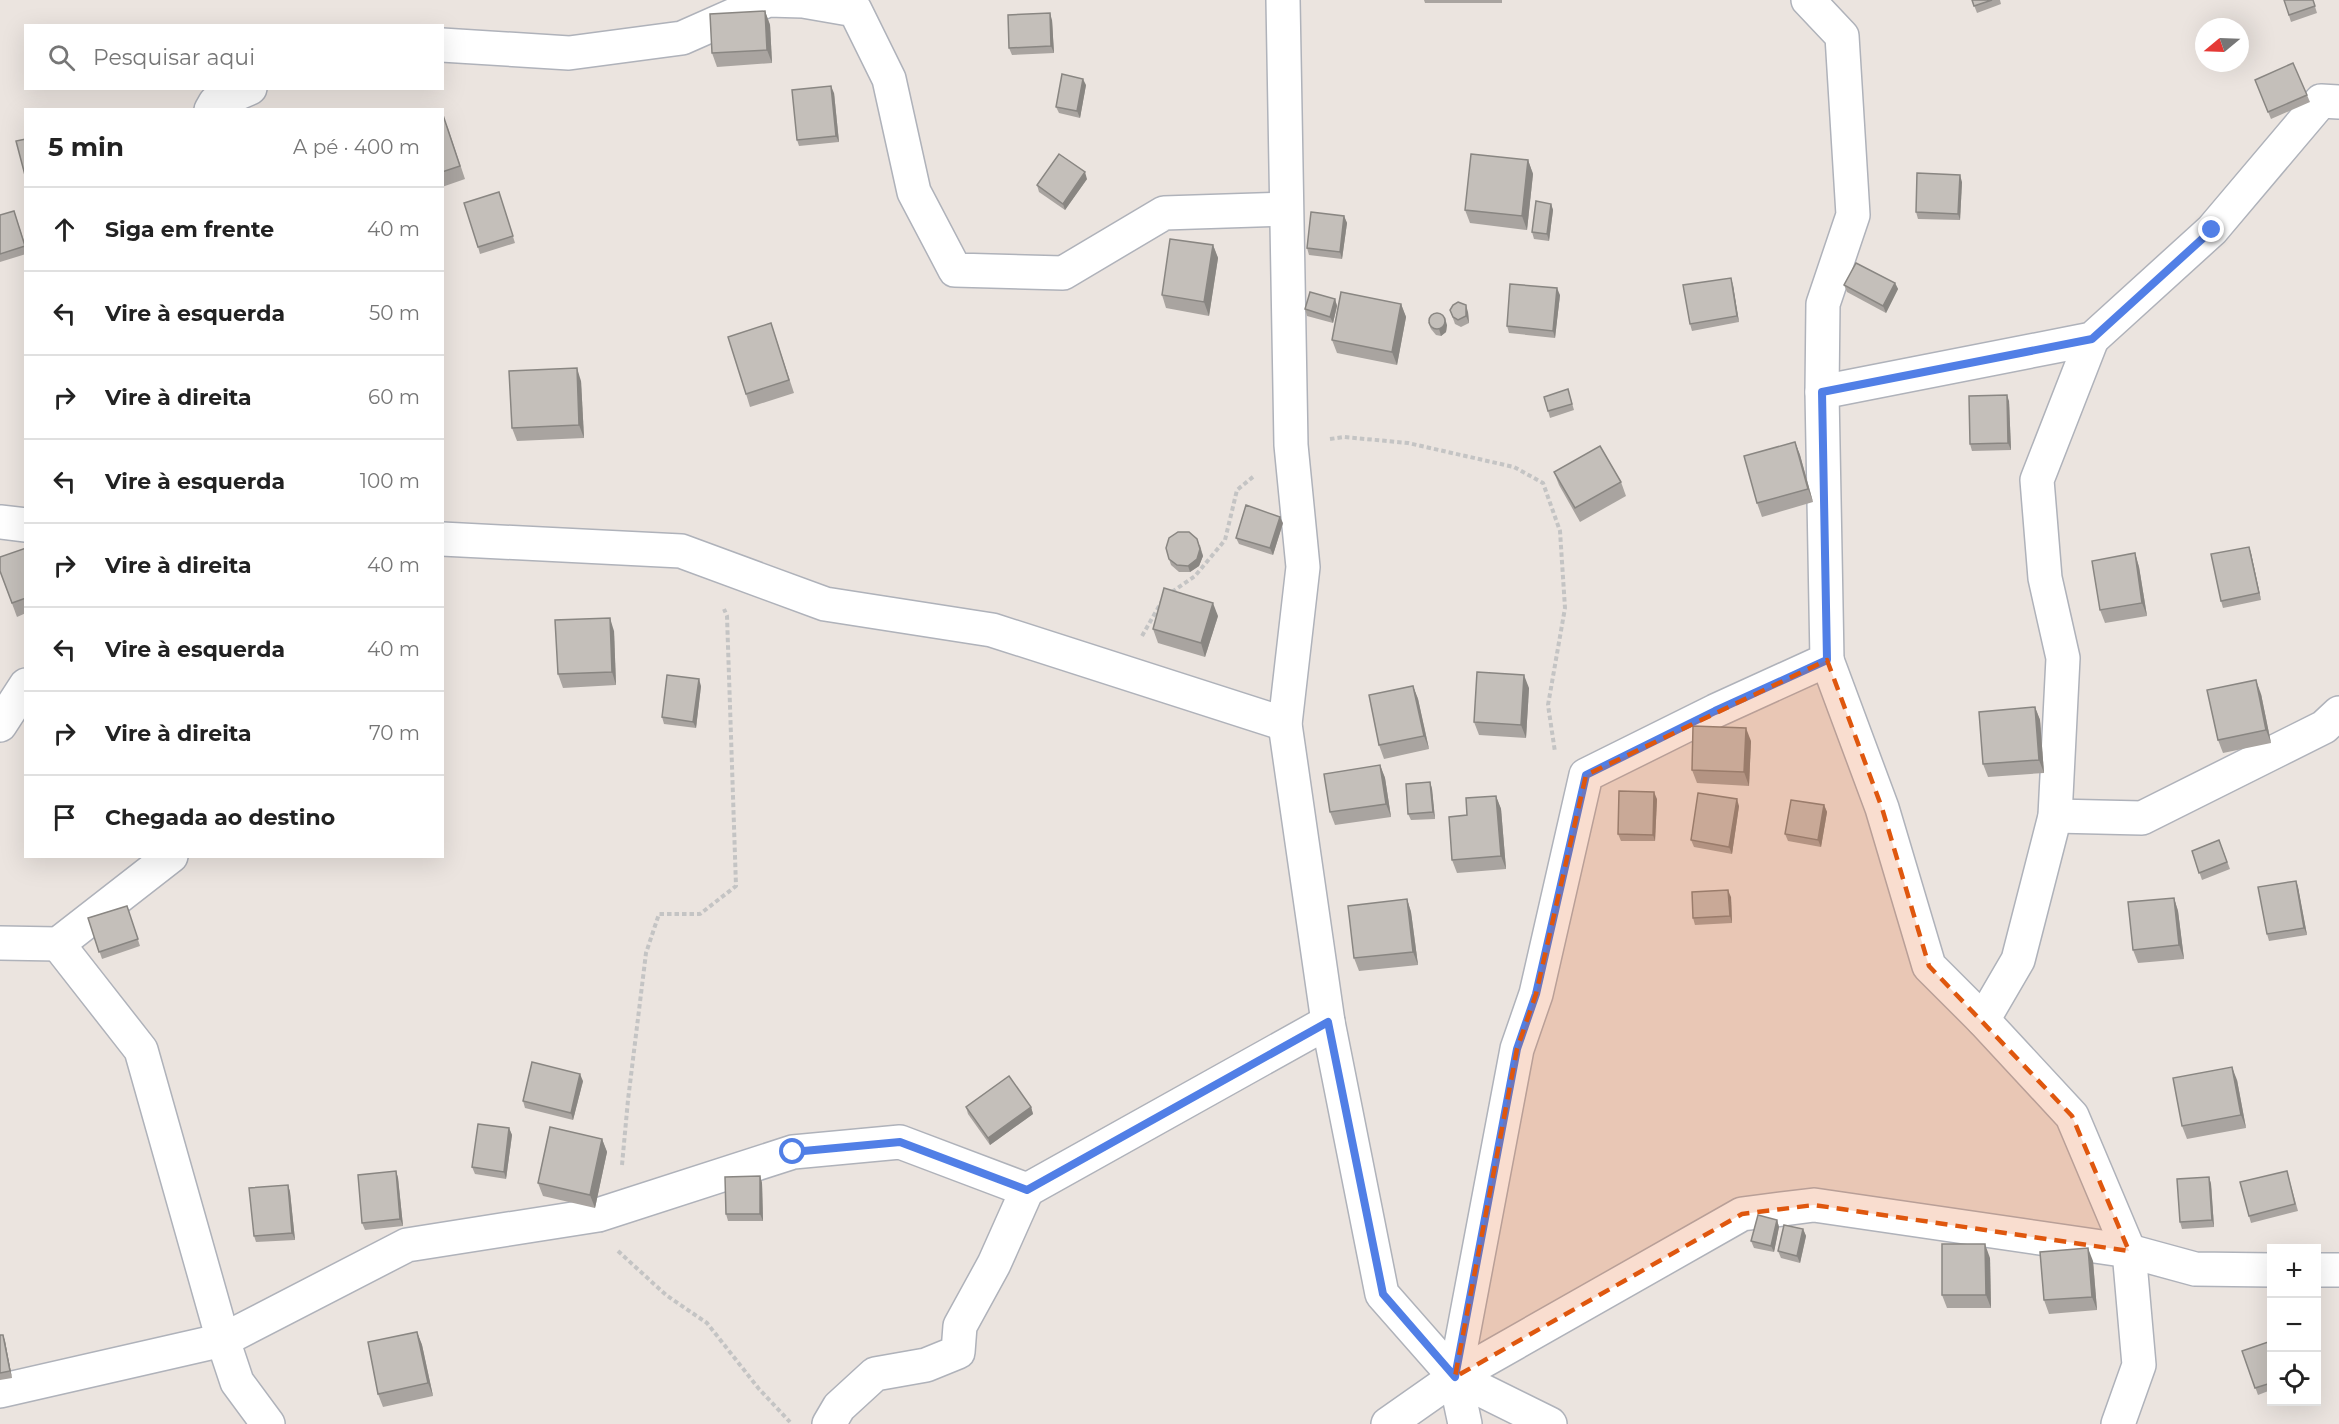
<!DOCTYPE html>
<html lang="pt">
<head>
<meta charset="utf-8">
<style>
	body { margin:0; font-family:Montserrat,sans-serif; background:#f6f6f6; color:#222 }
	.controls { position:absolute; right:18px; bottom:18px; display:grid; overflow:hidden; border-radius:0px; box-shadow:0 6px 24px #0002 }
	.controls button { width:54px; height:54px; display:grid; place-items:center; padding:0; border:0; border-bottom:2px solid #e0e0e0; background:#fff; color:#222; font:30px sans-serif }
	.compass { position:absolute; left:2195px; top:18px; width:54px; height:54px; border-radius:50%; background:#fff; box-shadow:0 6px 24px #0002; rotate:251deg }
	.stop { position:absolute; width:18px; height:18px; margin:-14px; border:4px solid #517fe6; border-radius:50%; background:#fff }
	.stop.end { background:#517fe6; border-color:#fff; box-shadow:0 2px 6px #0008 }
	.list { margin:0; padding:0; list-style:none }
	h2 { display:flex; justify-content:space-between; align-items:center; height:78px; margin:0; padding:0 24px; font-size:26px }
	h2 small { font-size:20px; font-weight:400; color:#767676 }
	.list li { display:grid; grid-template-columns:39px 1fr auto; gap:18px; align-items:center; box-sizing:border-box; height:84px; padding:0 24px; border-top:2px solid #e0e0e0 }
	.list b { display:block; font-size:22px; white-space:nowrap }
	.list em { font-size:20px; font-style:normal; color:#767676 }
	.icon { flex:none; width:33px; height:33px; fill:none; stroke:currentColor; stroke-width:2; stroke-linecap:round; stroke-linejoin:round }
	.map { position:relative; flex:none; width:2339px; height:1424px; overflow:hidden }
	.search { position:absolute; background:#fff; box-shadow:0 6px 24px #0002; left:24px; top:24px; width:420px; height:66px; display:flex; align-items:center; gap:15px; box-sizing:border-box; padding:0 21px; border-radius:0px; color:#767676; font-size:22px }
	.panel { position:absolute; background:#fff; box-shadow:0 6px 24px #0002; left:24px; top:108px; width:420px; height:750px; border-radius:0px }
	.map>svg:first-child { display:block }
</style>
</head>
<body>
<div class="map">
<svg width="2339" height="1424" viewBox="0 0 2339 1424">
	<rect width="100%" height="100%" fill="#ebe4df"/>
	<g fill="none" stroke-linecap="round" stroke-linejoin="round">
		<defs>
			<g id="street">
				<path d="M1283,0L1291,445L1303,567L1285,724L1328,1022L1382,1294L1455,1377L1550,1424"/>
				<path d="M442,45L569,53L682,38L768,0L803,1L855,10L889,79L914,192L955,270L1063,273L1164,213L1286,209"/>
				<path d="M211,110L215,103L250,88"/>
				<path d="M1822,392L2092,339L2212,230L2321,101L2339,102"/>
				<path d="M0,522L26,525"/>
				<path d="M442,539L681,551L825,604L992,630L1285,724"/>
				<path d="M1827,660L1882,808L1929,966L1983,1020L2072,1116L2129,1251L2139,1365L2118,1424"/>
				<path d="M0,725L26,685"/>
				<path d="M2055,816L2142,818L2324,727L2339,713"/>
				<path d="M0,943L58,944L171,856"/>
				<path d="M58,944L141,1050L223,1340L237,1382L268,1424"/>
				<path d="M1983,1020L2018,960L2055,816L2063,658L2045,578L2037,480L2092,339"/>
				<path d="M2316,1270H2339"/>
				<path d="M0,1391L223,1340L407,1245L598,1215L793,1152L900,1142L1027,1190L1328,1022"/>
				<path d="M829,1424L839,1407L875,1374L926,1365L958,1352L960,1326L994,1264L1027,1190"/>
				<path d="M1388,1424L1455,1377L1742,1214L1814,1205L2129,1251L2195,1269L2272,1270"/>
				<path d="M1465,1424L1455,1377L1517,1049L1536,994L1586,775L1715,711L1827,660L1822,392L1823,304L1853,215L1842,36L1808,0"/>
			</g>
		</defs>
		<use href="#street" stroke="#afb2ba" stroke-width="36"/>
		<g stroke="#c4c4c4" stroke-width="4" stroke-dasharray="4.5 3" stroke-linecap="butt">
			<path d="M1330,439L1344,437L1408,443L1514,467L1543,483L1560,531L1565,608L1548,705L1555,752"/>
			<path d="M1172,592L1195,576L1225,540L1237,490L1254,476"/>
			<path d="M1142,636L1162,601"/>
			<path d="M622,1165L628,1100L646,953L659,914H700L736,886L727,616L724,609"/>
			<path d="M618,1251L666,1295L707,1323L759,1389L790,1422"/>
		</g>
		<use href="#street" stroke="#fff" stroke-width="33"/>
	</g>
	<g fill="#a9a4a0">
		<path d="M1424,0H1502V3H1425Z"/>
		<path d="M1972,0H2000L2001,4L1977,13Z"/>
		<path d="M2284,0H2313L2317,13L2291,22Z"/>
		<path d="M765,11L770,25L772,63L717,67L712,53Z"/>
		<path d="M1052,20L1054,53L1012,55L1009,48Z"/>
		<path d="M2255,80L2307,95L2310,102L2271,119Z"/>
		<path d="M1086,85L1080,118L1059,113L1056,107Z"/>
		<path d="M834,93L839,142L799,146L797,140Z"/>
		<path d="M442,115L448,128L465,179L442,187Z"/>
		<path d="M1528,160L1533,174L1527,230L1470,223L1465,210Z"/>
		<path d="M1087,179L1065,210L1039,192L1037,185Z"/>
		<path d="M1962,182L1960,220L1918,219L1916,212Z"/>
		<path d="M499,192L515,243L480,254L478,247Z"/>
		<path d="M1551,204L1553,210L1549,241L1534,239L1532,232Z"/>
		<path d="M14,211L26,247V254L0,262V215Z"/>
		<path d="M1344,216L1347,223L1342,259L1309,255L1307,248Z"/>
		<path d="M1213,245L1218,258L1209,316L1166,308L1162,295Z"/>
		<path d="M1895,283L1898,289L1886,313L1847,292L1844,285Z"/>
		<path d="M1733,285L1739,322L1692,331L1690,324Z"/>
		<path d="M1560,295L1555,338L1509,333L1507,326Z"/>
		<path d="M1335,299L1337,306L1333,323L1307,316L1305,309Z"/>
		<path d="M1401,304L1406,317L1397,365L1337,353L1332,340Z"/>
		<path d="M1450,310L1468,312L1469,323L1461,327L1455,324Z"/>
		<path d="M1428,322L1447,325L1446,332L1441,336L1436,335L1431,329Z"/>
		<path d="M771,323L794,393L750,407L746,394Z"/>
		<path d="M581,381L584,438L517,441L512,428Z"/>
		<path d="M1568,389L1574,410L1550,418L1548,411Z"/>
		<path d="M2009,401L2011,450L1972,451L1970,444Z"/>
		<path d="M1795,442L1800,455L1813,502L1762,517L1757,503Z"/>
		<path d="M1554,472L1621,482L1626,496L1580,522L1559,485Z"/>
		<path d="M1283,523L1273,555L1239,544L1236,538Z"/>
		<path d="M1200,545L1203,556L1199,566L1190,572H1179L1171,565L1169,559Z"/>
		<path d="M2249,547L2251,553L2261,600L2223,608L2221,601Z"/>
		<path d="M26,548V613L17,617L0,571Z"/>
		<path d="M2135,553L2139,567L2147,616L2105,623L2100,610Z"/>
		<path d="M1218,616L1205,657L1158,643L1153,629Z"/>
		<path d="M614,631L616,685L563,688L558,674Z"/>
		<path d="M701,686L696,728L664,724L662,717Z"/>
		<path d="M1413,686L1418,699L1429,749L1384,759L1379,745Z"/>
		<path d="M1529,688L1526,738L1479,735L1474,722Z"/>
		<path d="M2261,694L2271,743L2223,753L2218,740Z"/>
		<path d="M2035,707L2040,720L2044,773L1988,777L1983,764Z"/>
		<path d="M1751,741L1749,786L1697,783L1692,770Z"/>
		<path d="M1380,765L1385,778L1391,817L1335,825L1330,812Z"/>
		<path d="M1430,782L1432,789L1435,819L1411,820L1408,814Z"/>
		<path d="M1496,796L1501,809L1506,869L1457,873L1452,860L1467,815Z"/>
		<path d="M1657,799L1655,841H1621L1618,834Z"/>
		<path d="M1824,805L1827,812L1821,847L1788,841L1785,834Z"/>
		<path d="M1739,806L1732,854L1694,847L1691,840Z"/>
		<path d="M2219,840L2230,869L2202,880L2192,851Z"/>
		<path d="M2296,881L2298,887L2307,935L2269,941L2267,934Z"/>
		<path d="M1731,897L1732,923L1695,925L1693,918Z"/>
		<path d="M2174,898L2178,911L2184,959L2138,963L2133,950Z"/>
		<path d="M1407,899L1411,912L1418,965L1359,971L1354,958Z"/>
		<path d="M127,906L140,946L102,959L88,918Z"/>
		<path d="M2237,1080L2246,1128L2187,1139L2182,1126Z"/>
		<path d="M583,1081L573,1120L525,1108L523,1101Z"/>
		<path d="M966,1107H1031L1033,1114L990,1145L968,1114Z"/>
		<path d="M509,1128L512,1135L506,1179L475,1174L472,1167Z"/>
		<path d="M602,1139L607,1152L595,1208L543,1196L538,1183Z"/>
		<path d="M396,1171L398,1178L403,1226L365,1230L362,1223Z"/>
		<path d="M2287,1171L2298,1211L2251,1223L2249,1216Z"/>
		<path d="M760,1176L762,1183L763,1221H728L726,1214Z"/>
		<path d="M2209,1177L2211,1184L2214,1227L2182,1229L2180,1222Z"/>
		<path d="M288,1185L290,1192L295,1240L256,1242L254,1236Z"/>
		<path d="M1777,1220L1779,1227L1774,1252L1754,1248L1751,1241Z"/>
		<path d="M1803,1229L1806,1236L1800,1263L1781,1258L1778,1251Z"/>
		<path d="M1990,1258L1991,1308H1947L1942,1295Z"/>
		<path d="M2093,1261L2097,1310L2049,1314L2044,1300Z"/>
		<path d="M417,1332L422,1345L433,1396L383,1407L378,1394Z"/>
		<path d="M0,1335H3L5,1341L12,1378L0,1380Z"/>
		<path d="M2271,1341V1390L2258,1395L2242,1351Z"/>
	</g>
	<g fill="#898682">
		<path d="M765,11L770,25L772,63L767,50Z"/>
		<path d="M1050,13L1052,20L1054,53L1051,46Z"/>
		<path d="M1083,79L1086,85L1080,118L1077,111Z"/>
		<path d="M831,86L834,93L839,142L836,136Z"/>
		<path d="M1528,160L1533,174L1527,230L1522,216Z"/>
		<path d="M1085,172L1087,179L1065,210L1063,204Z"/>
		<path d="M1960,175L1962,182L1960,220L1958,214Z"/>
		<path d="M1551,204L1553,210L1549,241L1547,234Z"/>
		<path d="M1344,216L1347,223L1342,259L1340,252Z"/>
		<path d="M1213,245L1218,258L1209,316L1204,302Z"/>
		<path d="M1731,278L1733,285L1739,322L1737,316Z"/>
		<path d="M1895,283L1898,289L1886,313L1883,306Z"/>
		<path d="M1557,288L1560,295L1555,338L1553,331Z"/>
		<path d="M1335,299L1337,306L1333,323L1330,317Z"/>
		<path d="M1401,304L1406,317L1397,365L1392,352Z"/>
		<path d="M1466,305L1468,312L1469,323L1466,316Z"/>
		<path d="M1445,318L1447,325L1446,332L1441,336L1439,329Z"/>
		<path d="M577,368L581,381L584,438L579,425Z"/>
		<path d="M2007,395L2009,401L2011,450L2008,443Z"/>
		<path d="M1795,442L1800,455L1813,502L1808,489Z"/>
		<path d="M1280,517L1283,523L1273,555L1270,548Z"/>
		<path d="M1197,539L1203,556L1199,566L1190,572L1188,566Z"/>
		<path d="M2249,547L2251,553L2261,600L2259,593Z"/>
		<path d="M2135,553L2139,567L2147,616L2142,603Z"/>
		<path d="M1213,603L1218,616L1205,657L1201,643Z"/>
		<path d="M610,618L614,631L616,685L612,672Z"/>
		<path d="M1524,675L1529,688L1526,738L1521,725Z"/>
		<path d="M699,679L701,686L696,728L693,722Z"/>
		<path d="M2256,680L2261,694L2271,743L2266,730Z"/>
		<path d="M1413,686L1418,699L1429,749L1424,736Z"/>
		<path d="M2035,707L2040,720L2044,773L2039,760Z"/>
		<path d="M1746,728L1751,741L1749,786L1744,772Z"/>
		<path d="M1380,765L1385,778L1391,817L1386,804Z"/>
		<path d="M1430,782L1432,789L1435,819L1433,812Z"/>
		<path d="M1654,792L1657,799L1655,841L1653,835Z"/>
		<path d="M1496,796L1501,809L1506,869L1501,856Z"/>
		<path d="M1737,799L1739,806L1732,854L1729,847Z"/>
		<path d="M1824,805L1827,812L1821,847L1818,840Z"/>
		<path d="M2296,881L2298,887L2307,935L2304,928Z"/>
		<path d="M1728,890L1731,897L1732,923L1730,916Z"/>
		<path d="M2174,898L2178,911L2184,959L2179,945Z"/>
		<path d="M1407,899L1411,912L1418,965L1413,952Z"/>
		<path d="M2232,1067L2237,1080L2246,1128L2241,1115Z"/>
		<path d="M580,1074L583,1081L573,1120L571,1113Z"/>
		<path d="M1031,1107L1033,1114L990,1145L988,1138Z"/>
		<path d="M509,1128L512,1135L506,1179L504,1172Z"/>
		<path d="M602,1139L607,1152L595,1208L590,1195Z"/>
		<path d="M396,1171L398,1178L403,1226L400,1219Z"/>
		<path d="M760,1176L762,1183L763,1221L760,1214Z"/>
		<path d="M2209,1177L2211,1184L2214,1227L2212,1220Z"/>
		<path d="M288,1185L290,1192L295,1240L292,1233Z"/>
		<path d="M1777,1220L1779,1227L1774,1252L1771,1246Z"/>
		<path d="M1803,1229L1806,1236L1800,1263L1797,1256Z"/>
		<path d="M1985,1244L1990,1258L1991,1308L1986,1295Z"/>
		<path d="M2088,1248L2093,1261L2097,1310L2092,1297Z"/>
		<path d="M417,1332L422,1345L433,1396L428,1383Z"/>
		<path d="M3,1335L5,1341L12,1378L10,1371Z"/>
	</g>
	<g fill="#c4bfba" stroke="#898682" stroke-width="1.5">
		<path d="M1972,0H1992L1974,6Z"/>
		<path d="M2284,0H2313L2315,6L2289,15Z"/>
		<path d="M765,11L767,50L712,53L710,14Z"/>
		<path d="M1050,13L1051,46L1009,48L1008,15Z"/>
		<path d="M2293,63L2307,95L2268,112L2255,80Z"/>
		<path d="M1062,74L1083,79L1077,111L1056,107Z"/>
		<path d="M831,86L836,136L797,140L792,90Z"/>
		<path d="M442,115H443L460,166L442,172Z"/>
		<path d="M26,139V179L16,141Z"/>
		<path d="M1059,154L1085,172L1063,204L1037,185Z"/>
		<path d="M1471,154L1528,160L1522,216L1465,210Z"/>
		<path d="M1917,173L1960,175L1958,214L1916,212Z"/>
		<path d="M499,192L513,236L478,247L464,203Z"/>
		<path d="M1536,201L1551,204L1547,234L1532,232Z"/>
		<path d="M14,211L25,246L0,254V215Z"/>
		<path d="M1311,212L1344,216L1340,252L1307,248Z"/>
		<path d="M1170,239L1213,245L1204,302L1162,295Z"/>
		<path d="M1856,263L1895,283L1883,306L1844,285Z"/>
		<path d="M1731,278L1737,316L1690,324L1683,285Z"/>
		<path d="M1510,284L1557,288L1553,331L1507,326Z"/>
		<path d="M1310,292L1335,299L1330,317L1305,309Z"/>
		<path d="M1341,292L1401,304L1392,352L1332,340Z"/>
		<path d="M1458,302L1466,305V316L1458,320L1453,317L1450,310L1453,305Z"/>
		<circle cx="1437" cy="321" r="8"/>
		<path d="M771,323L789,380L746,394L728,337Z"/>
		<path d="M577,368L579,425L512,428L509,371Z"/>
		<path d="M1568,389L1572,404L1548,411L1544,397Z"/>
		<path d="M2007,395L2008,443L1970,444L1969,396Z"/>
		<path d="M1795,442L1808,489L1757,503L1744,456Z"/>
		<path d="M1600,446L1621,482L1575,508L1554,472Z"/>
		<path d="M1246,505L1280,517L1270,548L1236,538Z"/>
		<path d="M1178,532H1189L1197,539L1200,549L1197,559L1188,566L1177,565L1169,559L1166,548L1169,538Z"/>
		<path d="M2249,547L2259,593L2221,601L2211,554Z"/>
		<path d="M26,548V598L12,603L0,571V557Z"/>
		<path d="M2135,553L2142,603L2100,610L2092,561Z"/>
		<path d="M1164,588L1213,603L1201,643L1153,629Z"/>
		<path d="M610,618L612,672L558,674L555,620Z"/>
		<path d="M1477,672L1524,675L1521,725L1474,722Z"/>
		<path d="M667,675L699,679L693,722L662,717Z"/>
		<path d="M2256,680L2266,730L2218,740L2207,690Z"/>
		<path d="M1413,686L1424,736L1379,745L1369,695Z"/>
		<path d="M2035,707L2039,760L1983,764L1979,712Z"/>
		<path d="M1693,726L1746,728L1744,772L1692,770Z"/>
		<path d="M1380,765L1386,804L1330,812L1324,774Z"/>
		<path d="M1430,782L1433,812L1408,814L1406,784Z"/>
		<path d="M1619,791L1654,792L1653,835L1618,834Z"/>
		<path d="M1698,793L1737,799L1729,847L1691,840Z"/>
		<path d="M1496,796L1501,856L1452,860L1449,817L1467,815L1466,798Z"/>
		<path d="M1791,800L1824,805L1818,840L1785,834Z"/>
		<path d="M2219,840L2227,862L2199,873L2192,851Z"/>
		<path d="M2296,881L2304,928L2267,934L2258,887Z"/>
		<path d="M1728,890L1730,916L1693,918L1692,892Z"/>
		<path d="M2174,898L2179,945L2133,950L2128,902Z"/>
		<path d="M1407,899L1413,952L1354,958L1348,906Z"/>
		<path d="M127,906L138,939L99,952L88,918Z"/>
		<path d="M532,1062L580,1074L571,1113L523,1101Z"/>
		<path d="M2232,1067L2241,1115L2182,1126L2173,1078Z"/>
		<path d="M1009,1076L1031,1107L988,1138L966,1107Z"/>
		<path d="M478,1124L509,1128L504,1172L472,1167Z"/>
		<path d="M550,1127L602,1139L590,1195L538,1183Z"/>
		<path d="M396,1171L400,1219L362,1223L358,1175Z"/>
		<path d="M2287,1171L2295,1204L2249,1216L2240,1182Z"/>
		<path d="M760,1176V1214H726L725,1177Z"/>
		<path d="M2209,1177L2212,1220L2180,1222L2177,1179Z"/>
		<path d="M288,1185L292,1233L254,1236L249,1188Z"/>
		<path d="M1758,1215L1777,1220L1771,1246L1751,1241Z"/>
		<path d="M1784,1225L1803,1229L1797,1256L1778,1251Z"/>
		<path d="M1942,1244H1985L1986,1295H1942Z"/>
		<path d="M2088,1248L2092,1297L2044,1300L2040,1252Z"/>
		<path d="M417,1332L428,1383L378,1394L368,1342Z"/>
		<path d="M0,1335H3L10,1371L0,1373Z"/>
		<path d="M2271,1341V1383L2255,1388L2242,1351Z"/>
	</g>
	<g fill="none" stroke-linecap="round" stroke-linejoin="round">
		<path stroke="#517fe6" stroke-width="8" d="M793,1152L900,1142L1027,1190L1328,1022L1383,1294L1455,1377L1517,1049L1536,994L1586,775L1715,711L1827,660L1822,392L2092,339L2212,230"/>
	</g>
	<path fill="#df570e" fill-opacity="0.2" stroke="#df570e" stroke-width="4.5" stroke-dasharray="12 8" stroke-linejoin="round" d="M1827,660L1882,808L1929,966L2072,1116L2129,1251L1814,1205L1742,1214L1455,1377L1517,1049L1536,994L1586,775Z"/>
</svg>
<div class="controls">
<button>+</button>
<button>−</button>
<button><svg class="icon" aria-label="locate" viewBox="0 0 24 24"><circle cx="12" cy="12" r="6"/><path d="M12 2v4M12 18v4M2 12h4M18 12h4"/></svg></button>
</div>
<svg class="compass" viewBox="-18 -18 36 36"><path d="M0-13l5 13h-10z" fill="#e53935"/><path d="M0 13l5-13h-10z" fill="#767676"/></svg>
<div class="stop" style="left:793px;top:1152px"></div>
<div class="stop end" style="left:2212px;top:230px"></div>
<div class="search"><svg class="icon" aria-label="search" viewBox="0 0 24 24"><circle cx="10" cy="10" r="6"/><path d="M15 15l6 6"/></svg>Pesquisar aqui</div>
<section class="panel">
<h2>5 min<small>A pé · 400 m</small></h2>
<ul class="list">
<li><svg class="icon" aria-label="ahead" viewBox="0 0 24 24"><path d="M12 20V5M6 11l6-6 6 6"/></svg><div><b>Siga em frente</b></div><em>40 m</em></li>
<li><svg class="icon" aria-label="left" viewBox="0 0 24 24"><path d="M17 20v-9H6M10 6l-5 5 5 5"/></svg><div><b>Vire à esquerda</b></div><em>50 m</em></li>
<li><svg class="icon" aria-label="right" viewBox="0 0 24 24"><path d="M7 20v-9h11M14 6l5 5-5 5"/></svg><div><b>Vire à direita</b></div><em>60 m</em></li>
<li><svg class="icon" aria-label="left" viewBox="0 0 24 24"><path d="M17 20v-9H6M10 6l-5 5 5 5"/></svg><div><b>Vire à esquerda</b></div><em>100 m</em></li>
<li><svg class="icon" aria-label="right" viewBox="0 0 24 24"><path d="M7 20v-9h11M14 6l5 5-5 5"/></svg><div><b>Vire à direita</b></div><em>40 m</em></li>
<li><svg class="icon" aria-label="left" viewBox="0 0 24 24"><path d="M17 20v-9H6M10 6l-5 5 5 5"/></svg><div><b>Vire à esquerda</b></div><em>40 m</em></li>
<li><svg class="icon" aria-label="right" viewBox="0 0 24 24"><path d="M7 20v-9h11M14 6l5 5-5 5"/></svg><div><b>Vire à direita</b></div><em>70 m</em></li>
<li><svg class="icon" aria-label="arrive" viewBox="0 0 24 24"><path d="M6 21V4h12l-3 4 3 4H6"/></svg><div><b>Chegada ao destino</b></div></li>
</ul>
</section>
</div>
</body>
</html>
